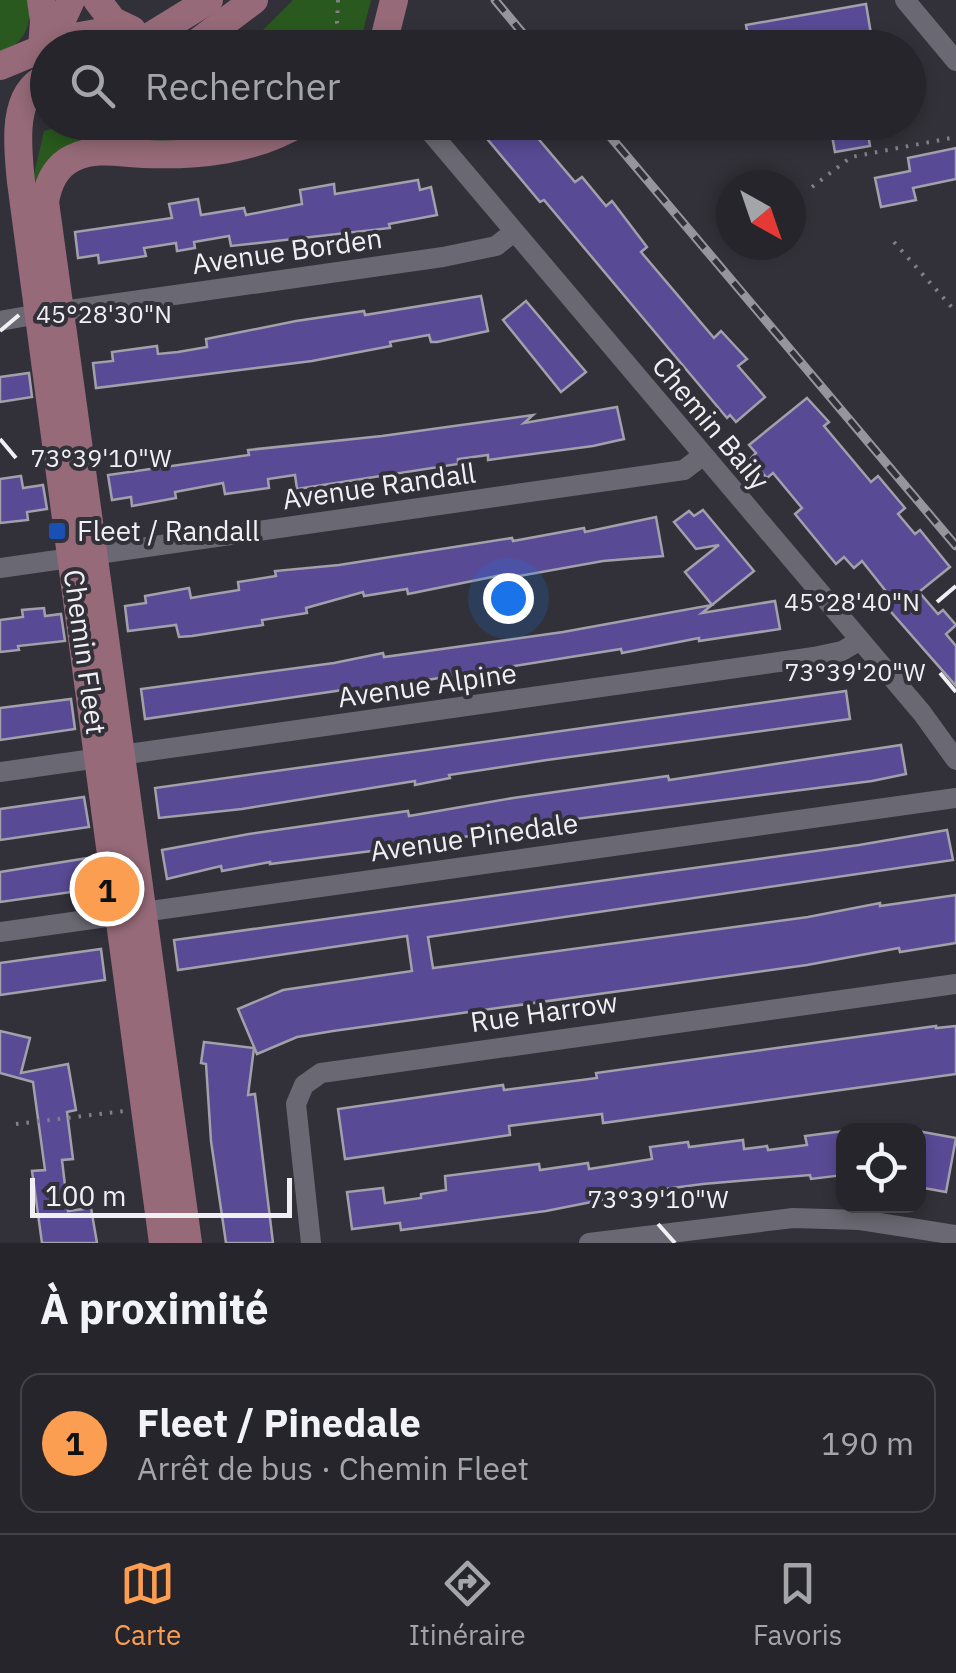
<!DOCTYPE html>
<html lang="fr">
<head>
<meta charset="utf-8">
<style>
	body { margin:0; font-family:"IBM Plex Sans",sans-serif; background:#323137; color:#f1f3f6 }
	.controls { position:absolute; right:30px; bottom:30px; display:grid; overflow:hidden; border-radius:20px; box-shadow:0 5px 15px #0003 }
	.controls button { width:90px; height:90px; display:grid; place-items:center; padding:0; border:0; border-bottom:2px solid #424247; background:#26252b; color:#f1f3f6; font:50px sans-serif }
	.compass { position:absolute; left:716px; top:170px; width:90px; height:90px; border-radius:50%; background:#26252b; box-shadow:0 5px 15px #0003; rotate:140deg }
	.scale { position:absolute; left:30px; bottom:25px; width:262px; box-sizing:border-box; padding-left:10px; border:5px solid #efeff4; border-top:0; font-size:28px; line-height:35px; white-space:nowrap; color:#efeff4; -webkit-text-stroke:8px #323139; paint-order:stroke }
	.you { position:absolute; left:508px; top:598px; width:35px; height:35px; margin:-25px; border:8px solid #fff; border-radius:50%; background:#1a73e8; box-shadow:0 0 0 15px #1a73e833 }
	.badge { display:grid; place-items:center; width:65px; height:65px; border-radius:50%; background:#fb9e52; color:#111; font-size:32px; font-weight:700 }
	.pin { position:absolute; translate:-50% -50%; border:5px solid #fff; box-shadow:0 2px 10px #0006 }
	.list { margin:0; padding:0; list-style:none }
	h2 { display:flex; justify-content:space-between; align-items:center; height:130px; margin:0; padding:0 40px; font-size:42px }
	h2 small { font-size:32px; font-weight:400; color:#a4a5a9 }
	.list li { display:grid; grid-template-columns:65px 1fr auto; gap:30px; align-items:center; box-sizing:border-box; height:140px; margin:0 20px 20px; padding:0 20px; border:2px solid #424247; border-radius:20px }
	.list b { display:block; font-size:38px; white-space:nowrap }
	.list p { margin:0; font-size:32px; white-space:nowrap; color:#a4a5a9 }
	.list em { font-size:32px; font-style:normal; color:#a4a5a9 }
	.icon { flex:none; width:55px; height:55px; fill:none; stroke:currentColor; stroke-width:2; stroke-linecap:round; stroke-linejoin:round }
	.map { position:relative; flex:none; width:956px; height:1243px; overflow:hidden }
	.search { position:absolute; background:#26252b; box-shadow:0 5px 15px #0003; left:30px; right:30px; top:30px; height:110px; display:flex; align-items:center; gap:25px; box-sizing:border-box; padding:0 35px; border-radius:55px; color:#a4a5a9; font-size:38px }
	.sheet { height:290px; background:#26252b }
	nav { display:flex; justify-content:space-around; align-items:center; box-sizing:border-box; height:140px; border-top:2px solid #424247; background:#26252b; font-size:28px; color:#a4a5a9 }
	nav a { display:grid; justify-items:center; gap:5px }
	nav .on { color:#fb9e52 }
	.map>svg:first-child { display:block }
</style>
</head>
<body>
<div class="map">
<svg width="956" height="1243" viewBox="0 0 956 1243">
	<rect width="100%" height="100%" fill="#323139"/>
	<g fill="#29591e">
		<path d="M0,0H27C34,27 23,42 0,55Z"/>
		<path d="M293,0H371L359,47H246Z"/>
		<path d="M72,123H142L39,190L32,183L44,131Z"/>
		<path d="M167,123H243L260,131L224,138L142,144Z"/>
	</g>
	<g fill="#594a95" stroke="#a1a0ab" stroke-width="2.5">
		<path d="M866,4L872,40L829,48H750L746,25Z"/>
		<path d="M473,122H524L575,182L582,177L606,206L612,201L647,247L641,252L714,338L721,331L747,359L738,366L765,397L736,422L730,415L727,418L544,200L540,202Z"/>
		<path d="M841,122H866L870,146L835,152L830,125Z"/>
		<path d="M956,148V179L913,188L916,200L881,207L875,178L910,171L908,158Z"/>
		<path d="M418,180L420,190L431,187L437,215L389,224L390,228L231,246L229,236L194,242L195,248L177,251L176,243L144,248L146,256L99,263L98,255L78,258L75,232L172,218L169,204L198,199L201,215L244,208L246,215L302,204L300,190L334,184L335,194Z"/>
		<path d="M481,296L488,331L437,342H431L429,335L390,342L391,346L312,361L96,388L93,363L113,361L112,352L157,346L158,354L178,352L207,347L206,339L296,321L364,311L365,315Z"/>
		<path d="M526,301L586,372L561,392L503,320Z"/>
		<path d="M29,373L32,397L0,402V377Z"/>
		<path d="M807,398L829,422L824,426L871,482L878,476L905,508L898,514L915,534L920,530L950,567L919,592L938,614L943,610L956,625L946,634L956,646V686L877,596L885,590L862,561L854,568L844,557L836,564L795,514L802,508L773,473L767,478L750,459L756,453L749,445Z"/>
		<path d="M617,407L624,439L593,446L488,460V455L458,459V464L297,489L295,475L268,479L269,488L225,494L223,483L175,492L176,498L132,506L131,497L112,500L108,475L249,455L248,450L382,436L533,415L524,423Z"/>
		<path d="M21,476L23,488L43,485L47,509L27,512L28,520L0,523V479Z"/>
		<path d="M703,510L754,571L702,613L775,601L780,629L699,641V638L622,653L621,649L351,692L350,689L145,719L141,689L334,663L383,653L384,657L563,632L712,605L685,572L719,545L696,549L674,522L689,511L694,516Z"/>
		<path d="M656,517L663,556L603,561L503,579L502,575L408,594L407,589L364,596L363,592L306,608L307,613L262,620L263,625L192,636L179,637L176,625L128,631L125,606L146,603L145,596L189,588L191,598L208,595L239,590L238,582L276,576L275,571L339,565L512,538L513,541L584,528L585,532Z"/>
		<path d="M44,608L45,616L61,614L65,641L18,646L19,650L0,652V620L23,617L22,610Z"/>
		<path d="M846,691L850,719L547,760L449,775L450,778L415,785V781L242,809L159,818L155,788Z"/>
		<path d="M71,699L75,729L0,740V708Z"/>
		<path d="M901,745L906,774L872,781L529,825L426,844L270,864V862L222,871L221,866L167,879L162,850L249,834L408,811L409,816L513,798L668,776L669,780Z"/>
		<path d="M84,797L89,827L0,840V809Z"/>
		<path d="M947,830L953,860L428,937L433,968L808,917L880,903V906L956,895V943L900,952L899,948L807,965L333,1031L297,1037L257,1054L238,1009L283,990L412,971L407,936L178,970L174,940L859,845Z"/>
		<path d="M88,858L93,889L0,902V872Z"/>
		<path d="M101,949L105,980L0,995V963Z"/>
		<path d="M936,1026V1028L956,1026V1074L603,1123L602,1114L509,1126L510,1135L345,1159L338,1109L503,1085L504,1090L597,1078L596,1073Z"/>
		<path d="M0,1031L30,1038L21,1073L68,1064L76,1110L67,1112L73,1159L62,1160L68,1211L91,1208L97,1243H42L32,1171L45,1170L33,1082L0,1073Z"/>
		<path d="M204,1042L254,1048L248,1095L255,1094L273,1243H226L211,1141L206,1064L201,1063Z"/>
		<path d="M844,1131V1175L811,1179L810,1175L703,1184L642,1192L546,1211L401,1230L400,1223L352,1229L347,1192L383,1188L385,1203L421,1198V1194L446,1190L445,1176L539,1164L540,1170L588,1163L589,1169L652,1159L650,1147L688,1142L689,1147L743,1140L744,1149L767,1146L768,1150L807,1145L805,1136Z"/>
		<path d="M923,1132L956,1138L946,1192L918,1187V1154Z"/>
	</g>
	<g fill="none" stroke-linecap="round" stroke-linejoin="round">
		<g stroke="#818087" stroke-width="4" stroke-dasharray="2.5 8" stroke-linecap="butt">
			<path d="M338,0L337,23L344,48"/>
			<path d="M812,187L851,157L956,137"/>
			<path d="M894,242L956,312"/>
			<path d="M16,1124L125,1111"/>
		</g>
		<g stroke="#6a6973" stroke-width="20">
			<path d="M905,0L956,61"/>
			<path d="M422,122L922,713L956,760"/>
			<path d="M62,311L443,257L496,246L514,232"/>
			<path d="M0,321L39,314"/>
			<path d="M0,568L684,470L702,456"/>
			<path d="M0,772L814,657L842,651L859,641"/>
			<path d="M0,932L956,798"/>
			<path d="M311,1243L296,1104L304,1085L321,1073L956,984"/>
			<path d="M589,1243L793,1218L860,1220L956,1235"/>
		</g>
		<g stroke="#966a78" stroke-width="28">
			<path d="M41,0L44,21L42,48"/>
			<path d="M97,0L113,21L132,30"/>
			<path d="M42,48L61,22L71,0"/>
			<path d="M131,48L209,0"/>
			<path d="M190,48L254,0"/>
			<path d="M382,48L394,0"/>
			<path d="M0,66L68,38L125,28"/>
			<path d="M45,78C10,95 18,150 21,182L163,1243"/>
			<path d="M105,151L154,122"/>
			<path d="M188,1243L45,202C48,183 56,166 73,158C95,147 120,153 143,154C197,156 254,151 301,122"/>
		</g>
		<defs>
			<g id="rail">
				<path d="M495,0L535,48"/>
				<path d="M598,122L956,546"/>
			</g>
		</defs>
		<use href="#rail" stroke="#96959c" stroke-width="9"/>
		<use href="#rail" stroke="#323139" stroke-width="5" stroke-dasharray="15" stroke-linecap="butt"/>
	</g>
	<path fill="none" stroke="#efeff4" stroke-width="4" d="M0,331L19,315M0,439L16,458M937,602L956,586M940,673L956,692M658,1224L675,1243"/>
	<rect fill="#1a4fb4" stroke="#323139" stroke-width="4" x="47" y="521" width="20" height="20" rx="5"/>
	<g text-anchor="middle" stroke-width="8" stroke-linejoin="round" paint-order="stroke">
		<g font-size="28" fill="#efeff4" stroke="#323139">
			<text transform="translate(287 251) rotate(-8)" y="10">Avenue Borden</text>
			<text transform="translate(711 423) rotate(50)" y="10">Chemin Baily</text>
			<text transform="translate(379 486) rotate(-8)" y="10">Avenue Randall</text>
			<text transform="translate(85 652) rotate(82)" y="10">Chemin Fleet</text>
			<text transform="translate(427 685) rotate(-8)" y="10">Avenue Alpine</text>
			<text transform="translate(474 837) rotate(-8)" y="10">Avenue Pinedale</text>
			<text transform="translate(544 1012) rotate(-8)" y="10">Rue Harrow</text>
		</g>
		<g font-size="28" fill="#efeff4" stroke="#323139" text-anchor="start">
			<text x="77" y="541">Fleet / Randall</text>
		</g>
	</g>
	<g font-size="25" text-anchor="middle" fill="#efeff4" stroke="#323139" stroke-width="8" stroke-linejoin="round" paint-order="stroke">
		<text x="104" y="323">45°28'30"N</text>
		<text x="101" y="467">73°39'10"W</text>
		<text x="852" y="611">45°28'40"N</text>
		<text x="855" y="681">73°39'20"W</text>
		<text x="658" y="1208">73°39'10"W</text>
	</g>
</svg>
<div class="controls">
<button><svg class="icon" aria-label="locate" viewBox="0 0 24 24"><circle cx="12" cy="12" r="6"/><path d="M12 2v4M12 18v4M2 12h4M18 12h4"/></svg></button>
</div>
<svg class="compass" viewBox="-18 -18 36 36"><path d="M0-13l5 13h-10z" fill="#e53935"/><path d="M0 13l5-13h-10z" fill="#a4a5a9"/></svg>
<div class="scale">100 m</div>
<div class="you"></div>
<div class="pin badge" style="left:107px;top:889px">1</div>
<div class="search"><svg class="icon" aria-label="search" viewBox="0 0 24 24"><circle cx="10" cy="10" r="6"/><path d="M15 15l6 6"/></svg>Rechercher</div>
</div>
<section class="sheet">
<h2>À proximité<small></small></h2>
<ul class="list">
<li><span class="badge">1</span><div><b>Fleet / Pinedale</b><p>Arrêt de bus · Chemin Fleet</p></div><em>190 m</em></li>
</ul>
</section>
<nav>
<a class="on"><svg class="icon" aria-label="map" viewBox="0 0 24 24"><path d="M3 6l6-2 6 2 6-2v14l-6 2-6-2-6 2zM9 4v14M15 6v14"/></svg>Carte</a>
<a><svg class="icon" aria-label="directions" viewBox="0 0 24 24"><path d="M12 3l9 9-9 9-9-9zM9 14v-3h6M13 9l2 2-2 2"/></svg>Itinéraire</a>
<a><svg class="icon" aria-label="saved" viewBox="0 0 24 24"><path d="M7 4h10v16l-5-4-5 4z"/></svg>Favoris</a>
</nav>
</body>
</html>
